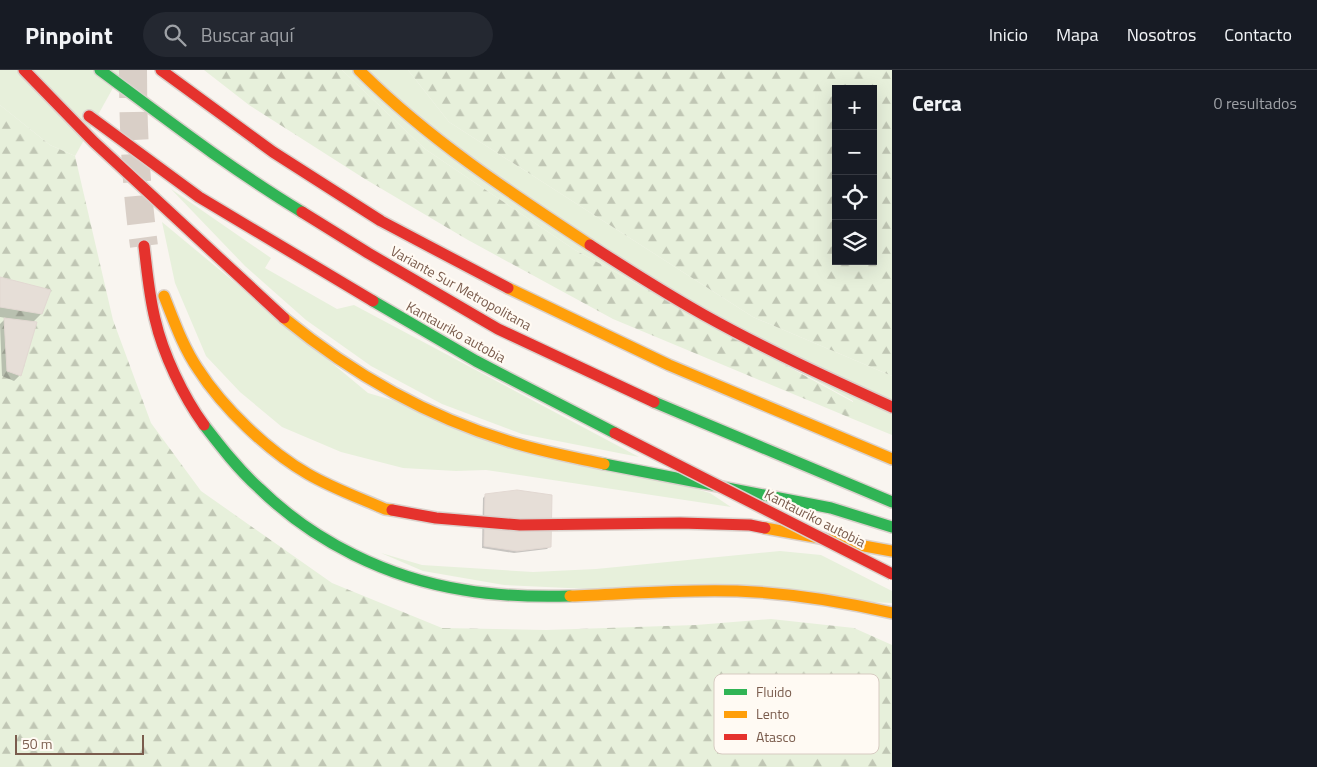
<!DOCTYPE html>
<html lang="es">
<head>
<meta charset="utf-8">
<style>
	body { margin:0; font-family:"Titillium Web",sans-serif; background:#242831; color:#f1f3f6 }
	.controls { position:absolute; right:15px; top:15px; display:grid; overflow:hidden; border-radius:0px; box-shadow:0 5px 20px #0002 }
	.controls button { width:45px; height:45px; display:grid; place-items:center; padding:0; border:0; border-bottom:1px solid #363941; background:#171b24; color:#f1f3f6; font:25px sans-serif }
	.scale { position:absolute; left:15px; bottom:12px; width:129px; box-sizing:border-box; padding-left:5px; border:2px solid #7a5c4d; border-top:0; font-size:14px; line-height:18px; white-space:nowrap; color:#7a5c4d; -webkit-text-stroke:4px #fffaf3; paint-order:stroke }
	.list { margin:0; padding:0; list-style:none }
	h2 { display:flex; justify-content:space-between; align-items:center; height:65px; margin:0; padding:0 20px; font-size:21px }
	h2 small { font-size:16px; font-weight:400; color:#9ea1a6 }
	.icon { flex:none; width:28px; height:28px; fill:none; stroke:currentColor; stroke-width:2; stroke-linecap:round; stroke-linejoin:round }
	.map { position:relative; flex:none; width:892px; height:697px; overflow:hidden }
	header { display:flex; align-items:center; gap:30px; box-sizing:border-box; height:70px; padding:0 25px; background:#171b24; border-bottom:1px solid #363941 }
	header strong { font-size:24px }
	nav { display:flex; gap:28px; margin-inline-start:auto; font-size:18px }
	.search { width:350px; height:45px; background:#242831; display:flex; align-items:center; gap:12px; box-sizing:border-box; padding:0 18px; border-radius:28px; color:#9ea1a6; font-size:19px }
	main { display:flex }
	aside { flex:1; background:#171b24 }
	.map>svg:first-child { display:block }
</style>
</head>
<body>
<header>
<strong>Pinpoint</strong>
<div class="search"><svg class="icon" aria-label="search" viewBox="0 0 24 24"><circle cx="10" cy="10" r="6"/><path d="M15 15l6 6"/></svg>Buscar aquí</div>
<nav><a>Inicio</a><a>Mapa</a><a>Nosotros</a><a>Contacto</a></nav>
</header>
<main>
<div class="map">
<svg width="892" height="697" viewBox="0 0 892 697">
	<defs>
		<pattern id="forest-firs" width="22" height="20" patternUnits="userSpaceOnUse" patternTransform="scale(1.25)"><rect width="22" height="20" fill="#e7f0db"/><path d="M5 1l3.5 6h-7zM16 11l3.5 6h-7z" fill="#c0c6b4"/></pattern>
	</defs>
	<rect width="100%" height="100%" fill="#f9f5f0"/>
	<g fill="#e7f0db">
		<path d="M0,0H123L75,86L50,75L0,35Z"/>
		<path d="M342,0H408L449,52L753,247L892,306V365L853,349V331L575,180L425,79Z"/>
		<path d="M171,119L271,188L265,198L337,239L354,235L639,387L522,364L442,334L371,296L306,250L245,196Z"/>
		<path d="M162,152L368,323L710,423L731,437L486,400L456,401L403,398L341,382L282,357L240,322L206,286L175,213Z"/>
		<path d="M780,481L821,485L892,521V533L504,515L423,501L381,483L422,495L533,502L596,499Z"/>
	</g>
	<g fill="url(#forest-firs)" fill-rule="evenodd">
		<path d="M204,0H342L425,79L575,180L853,332V349L613,249L468,170L365,109L249,35Z"/>
		<path d="M408,0H892V306L753,247L449,52ZM836,19H873V191H836Z"/>
		<path d="M0,35L50,75L75,86L113,250L151,353L201,421L332,513L442,558L546,560L696,555L771,549L854,558L892,575V697H0Z"/>
	</g>
	<g fill="#0003">
		<path d="M0,208L41,244L32,253L20,305L14,311L2,306L0,254L6,248L0,247Z"/>
		<path d="M485,426L550,476L547,479L514,483L482,478L483,428Z"/>
	</g>
	<g fill="#e6ded7" stroke="#e2d8d2">
		<path d="M0,207L51,220L42,244L0,237Z"/>
		<path d="M4,248L37,252L21,306L7,301Z"/>
		<path d="M517,420L552,425L551,477L517,481L484,476L485,424Z"/>
	</g>
	<g fill="none" stroke-linecap="round" stroke-linejoin="round">
		<path stroke="#d9cfc7" stroke-width="28" stroke-dasharray="28 14" stroke-linecap="butt" d="M133,0C133,59 136,118 144,176"/>
		<defs>
			<g id="fast">
				<path d="M100,0C166,49 231,99 302,142"/>
				<path d="M373,231L476,291L615,363"/>
				<path d="M654,332L892,432"/>
				<path d="M204,355C221,377 238,399 259,418C314,472 388,508 464,520C499,526 534,527 570,526"/>
				<path d="M604,394L831,438L892,457"/>
			</g>
			<g id="slow">
				<path d="M359,0C427,68 509,122 590,175"/>
				<path d="M508,218L669,295L892,389"/>
				<path d="M164,226C174,251 183,277 198,299C223,338 268,381 308,404C332,418 360,428 385,439L392,440"/>
				<path d="M284,248C350,302 426,346 508,371C539,381 572,387 604,394"/>
				<path d="M765,458L892,481"/>
				<path d="M570,526C626,524 682,519 737,521C790,523 841,531 892,543"/>
			</g>
			<g id="jam">
				<path d="M24,0L94,72L284,248"/>
				<path d="M161,0L273,82L381,151L508,218"/>
				<path d="M89,46L199,127L373,231"/>
				<path d="M302,142L368,183L498,259L654,332"/>
				<path d="M590,175C627,199 665,223 704,245C765,279 828,308 892,337"/>
				<path d="M144,176C147,200 149,225 155,249C163,284 183,326 204,355"/>
				<path d="M392,440L436,448L520,455L680,453L750,455L765,458"/>
			</g>
		</defs>
		<use href="#fast" stroke="#dad1cc" stroke-width="14"/>
		<use href="#slow" stroke="#dad1cc" stroke-width="14"/>
		<use href="#jam" stroke="#dad1cc" stroke-width="14"/>
		<use href="#fast" stroke="#30b455" stroke-width="11"/>
		<use href="#slow" stroke="#ff9f0a" stroke-width="11"/>
		<use href="#jam" stroke="#e5322d" stroke-width="11"/>
		<defs>
			<path id="jam-bridge" d="M615,363L892,504"/>
		</defs>
		<use href="#jam-bridge" stroke="#dad1cc" stroke-width="14" stroke-linecap="butt"/>
		<use href="#jam-bridge" stroke="#e5322d" stroke-width="11"/>
	</g>
	<g text-anchor="middle" stroke-width="4.5" stroke-linejoin="round" paint-order="stroke">
		<g font-size="14" fill="#7a5c4d" stroke="#fffaf3">
			<text transform="translate(461 218) rotate(29)" y="5">Variante Sur Metropolitana</text>
			<text transform="translate(456 262) rotate(29)" y="5">Kantauriko autobia</text>
			<text transform="translate(815 448) rotate(27)" y="5">Kantauriko autobia</text>
		</g>
	</g>
	<rect x="714" y="604" width="165" height="80" rx="8" fill="#fffaf3" stroke="#d7cbc1" stroke-width="1"/>
	<rect x="724" y="619" width="23" height="6" fill="#30b455"/>
	<rect x="724" y="641" width="23" height="7" fill="#ff9f0a"/>
	<rect x="724" y="664" width="23" height="6" fill="#e5322d"/>
	<g font-size="14" fill="#7a5c4d">
		<text x="756" y="627">Fluido</text>
		<text x="756" y="649">Lento</text>
		<text x="756" y="672">Atasco</text>
	</g>
</svg>
<div class="controls">
<button>+</button>
<button>−</button>
<button><svg class="icon" aria-label="locate" viewBox="0 0 24 24"><circle cx="12" cy="12" r="6"/><path d="M12 2v4M12 18v4M2 12h4M18 12h4"/></svg></button>
<button><svg class="icon" aria-label="layers" viewBox="0 0 24 24"><path d="M12 4l9 5-9 5-9-5zM3 14l9 5 9-5"/></svg></button>
</div>
<div class="scale">50 m</div>
</div>
<aside>
<h2>Cerca<small>0 resultados</small></h2>
<ul class="list">
</ul>
</aside>
</main>
</body>
</html>
